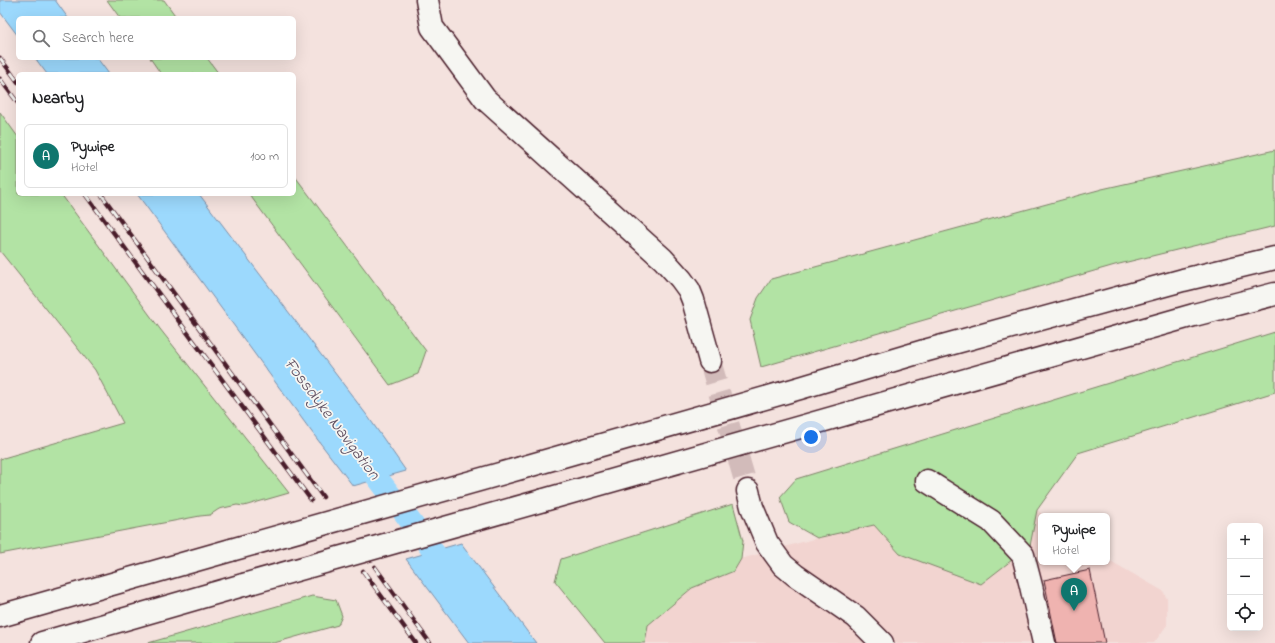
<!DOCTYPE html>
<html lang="en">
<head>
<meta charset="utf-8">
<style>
	body { margin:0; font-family:"Indie Flower",sans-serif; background:#f2f2f2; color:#202124 }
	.controls { position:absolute; right:12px; bottom:12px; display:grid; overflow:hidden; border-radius:6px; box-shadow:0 4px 16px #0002 }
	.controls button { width:36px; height:36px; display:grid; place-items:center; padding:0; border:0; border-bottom:1px solid #e0e0e0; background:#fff; color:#202124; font:20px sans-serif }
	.you { position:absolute; left:811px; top:437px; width:14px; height:14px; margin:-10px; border:3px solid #fff; border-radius:50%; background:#1a73e8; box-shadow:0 0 0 6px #1a73e833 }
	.badge { display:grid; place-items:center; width:26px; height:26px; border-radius:50%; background:#0f766e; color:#fff; font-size:13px; font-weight:700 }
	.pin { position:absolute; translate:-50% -33px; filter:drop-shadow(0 1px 2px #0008) }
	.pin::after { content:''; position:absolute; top:21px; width:14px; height:12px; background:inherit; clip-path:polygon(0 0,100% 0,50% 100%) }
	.popup { position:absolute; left:1038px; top:513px; width:72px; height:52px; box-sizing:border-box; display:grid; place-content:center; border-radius:6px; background:#fff; filter:drop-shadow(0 1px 3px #0005); font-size:13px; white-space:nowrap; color:#757577 }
	.popup b { font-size:15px; color:#202124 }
	.popup::after { content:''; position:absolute; left:50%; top:100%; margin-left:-8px; border:8px solid transparent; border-top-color:#fff }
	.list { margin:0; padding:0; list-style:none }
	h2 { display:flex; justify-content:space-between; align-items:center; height:52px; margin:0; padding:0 16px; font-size:17px }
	h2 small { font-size:13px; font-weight:400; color:#757577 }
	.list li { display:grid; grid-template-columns:26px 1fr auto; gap:12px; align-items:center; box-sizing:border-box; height:64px; margin:0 8px 8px; padding:0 8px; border:1px solid #e0e0e0; border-radius:6px }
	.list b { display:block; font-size:15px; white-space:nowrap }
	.list p { margin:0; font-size:13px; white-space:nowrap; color:#757577 }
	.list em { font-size:13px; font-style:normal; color:#757577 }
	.icon { flex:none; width:22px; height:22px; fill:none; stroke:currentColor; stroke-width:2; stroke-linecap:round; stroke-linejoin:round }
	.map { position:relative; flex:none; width:1275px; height:643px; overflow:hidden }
	.search { position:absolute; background:#fff; box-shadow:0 4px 16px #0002; left:16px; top:16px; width:280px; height:44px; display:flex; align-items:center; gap:10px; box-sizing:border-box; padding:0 14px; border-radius:6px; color:#757577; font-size:15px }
	.panel { position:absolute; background:#fff; box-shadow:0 4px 16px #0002; left:16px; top:72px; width:280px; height:124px; border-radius:6px }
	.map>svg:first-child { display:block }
</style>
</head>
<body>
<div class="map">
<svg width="1275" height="643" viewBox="0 0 1275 643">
	<rect width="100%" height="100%" fill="#f4e2de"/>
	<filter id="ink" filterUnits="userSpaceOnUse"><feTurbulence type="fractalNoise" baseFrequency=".025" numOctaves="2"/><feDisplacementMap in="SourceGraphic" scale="8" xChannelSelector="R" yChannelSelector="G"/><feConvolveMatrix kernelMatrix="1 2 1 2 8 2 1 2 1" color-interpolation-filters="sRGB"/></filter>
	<g filter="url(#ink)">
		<path fill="#f2d4d0" d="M1037,510L1045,516H1041V562H1107V559L1163,591L1167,599V625L1154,643H645L648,625L692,588L734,571L741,559L817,538L874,525L900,554Z"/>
		<g fill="#b2e3a4" stroke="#7e8168">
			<path d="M107,0H164L177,18H120Z"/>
			<path d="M150,58H207L219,74H161Z"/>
			<path d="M0,112L18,137V194H61L160,329L289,493L244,506L237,505L219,509L210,515L200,516L0,554V459L123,423L95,370L0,251Z"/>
			<path d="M1275,150V226L1115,265L761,367L750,320L758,298L771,279L1102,189Z"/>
			<path d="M294,175L426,351L418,374L390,385L249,194H294Z"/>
			<path d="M1275,332V392L1078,453L1037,510L1030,546L981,584L900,554L874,525L817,538L789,522L780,497L796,479Z"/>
			<path d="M733,504L743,541L741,559L734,571L692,588L648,625L645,643H605L555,581L561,559Z"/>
			<path d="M312,596L336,600L342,616L338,625L274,643H148Z"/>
		</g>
		<g fill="#9cd9fd" stroke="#7b8fa9">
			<path d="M0,0H55L68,18H18V36L0,12Z"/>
			<path d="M35,58H97L109,74H47Z"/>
			<path d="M137,194H199L369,418L406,471L353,486L311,431L235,327Z"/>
			<path d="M461,543L529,634L536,643H469L406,559Z"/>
		</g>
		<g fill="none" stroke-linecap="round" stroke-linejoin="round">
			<path stroke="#9cd9fd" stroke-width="22" d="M361,456L451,575"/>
		</g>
		<path fill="#efb3b0" stroke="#4a1f2b" d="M1090,570L1105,643H1057L1044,580Z"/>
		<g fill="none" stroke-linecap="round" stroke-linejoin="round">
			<path stroke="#d2bbba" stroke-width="22" stroke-dasharray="22 11" stroke-linecap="butt" d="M710,361L748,491"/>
			<defs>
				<g id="minor">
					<path d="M427,0L432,27L485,99L663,259L681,279L689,290L693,300L710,361"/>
					<path d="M927,481L991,521L1023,555L1031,586L1044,643"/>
					<path d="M748,491L752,507L767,543L783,565L795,575L856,617L882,643"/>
				</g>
				<g id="highway">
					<path d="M521,468L800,388L924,351L1183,280L1275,258"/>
					<path d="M544,500L1194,315L1275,294"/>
					<path d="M0,616L231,550"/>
					<path d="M42,643L243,585"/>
				</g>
			</defs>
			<use href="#minor" stroke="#4a1f2b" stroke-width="25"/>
			<use href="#highway" stroke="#4a1f2b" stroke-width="25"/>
			<use href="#minor" stroke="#f6f6f2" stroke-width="22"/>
			<use href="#highway" stroke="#f6f6f2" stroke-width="22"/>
			<defs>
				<g id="rail">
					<path d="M0,58L18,82"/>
					<path d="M0,79L18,103"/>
					<path d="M85,194L311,500"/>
					<path d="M101,194L323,497"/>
					<path d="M375,567L430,643"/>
					<path d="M363,571L416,643"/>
				</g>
			</defs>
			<use href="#rail" stroke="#4a1f2b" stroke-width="4.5"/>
			<use href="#rail" stroke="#f6f6f2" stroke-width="3" stroke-dasharray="9" stroke-linecap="butt"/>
			<defs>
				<g id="highway-bridge">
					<path d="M231,550L521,468"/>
					<path d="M243,585L544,500"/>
				</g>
			</defs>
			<use href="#highway-bridge" stroke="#4a1f2b" stroke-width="25" stroke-linecap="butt"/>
			<use href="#highway-bridge" stroke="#f6f6f2" stroke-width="22"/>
		</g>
	</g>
	<g text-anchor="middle" stroke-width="3.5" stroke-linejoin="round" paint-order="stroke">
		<g font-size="17" font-style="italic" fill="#5e4e60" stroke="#f6f6f2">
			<text transform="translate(333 418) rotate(53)" y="6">Fossdyke Navigation</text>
		</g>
	</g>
</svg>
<div class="controls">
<button>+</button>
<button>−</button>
<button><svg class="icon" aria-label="locate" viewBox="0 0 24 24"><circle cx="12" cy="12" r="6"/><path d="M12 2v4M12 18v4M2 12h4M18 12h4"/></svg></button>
</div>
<div class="you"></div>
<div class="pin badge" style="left:1074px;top:611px">A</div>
<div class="popup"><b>Pywipe</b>Hotel</div>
<div class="search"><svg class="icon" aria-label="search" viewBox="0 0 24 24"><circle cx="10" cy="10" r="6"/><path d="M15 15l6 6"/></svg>Search here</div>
<section class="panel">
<h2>Nearby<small></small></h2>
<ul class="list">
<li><span class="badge">A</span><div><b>Pywipe</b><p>Hotel</p></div><em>100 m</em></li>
</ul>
</section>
</div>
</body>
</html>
